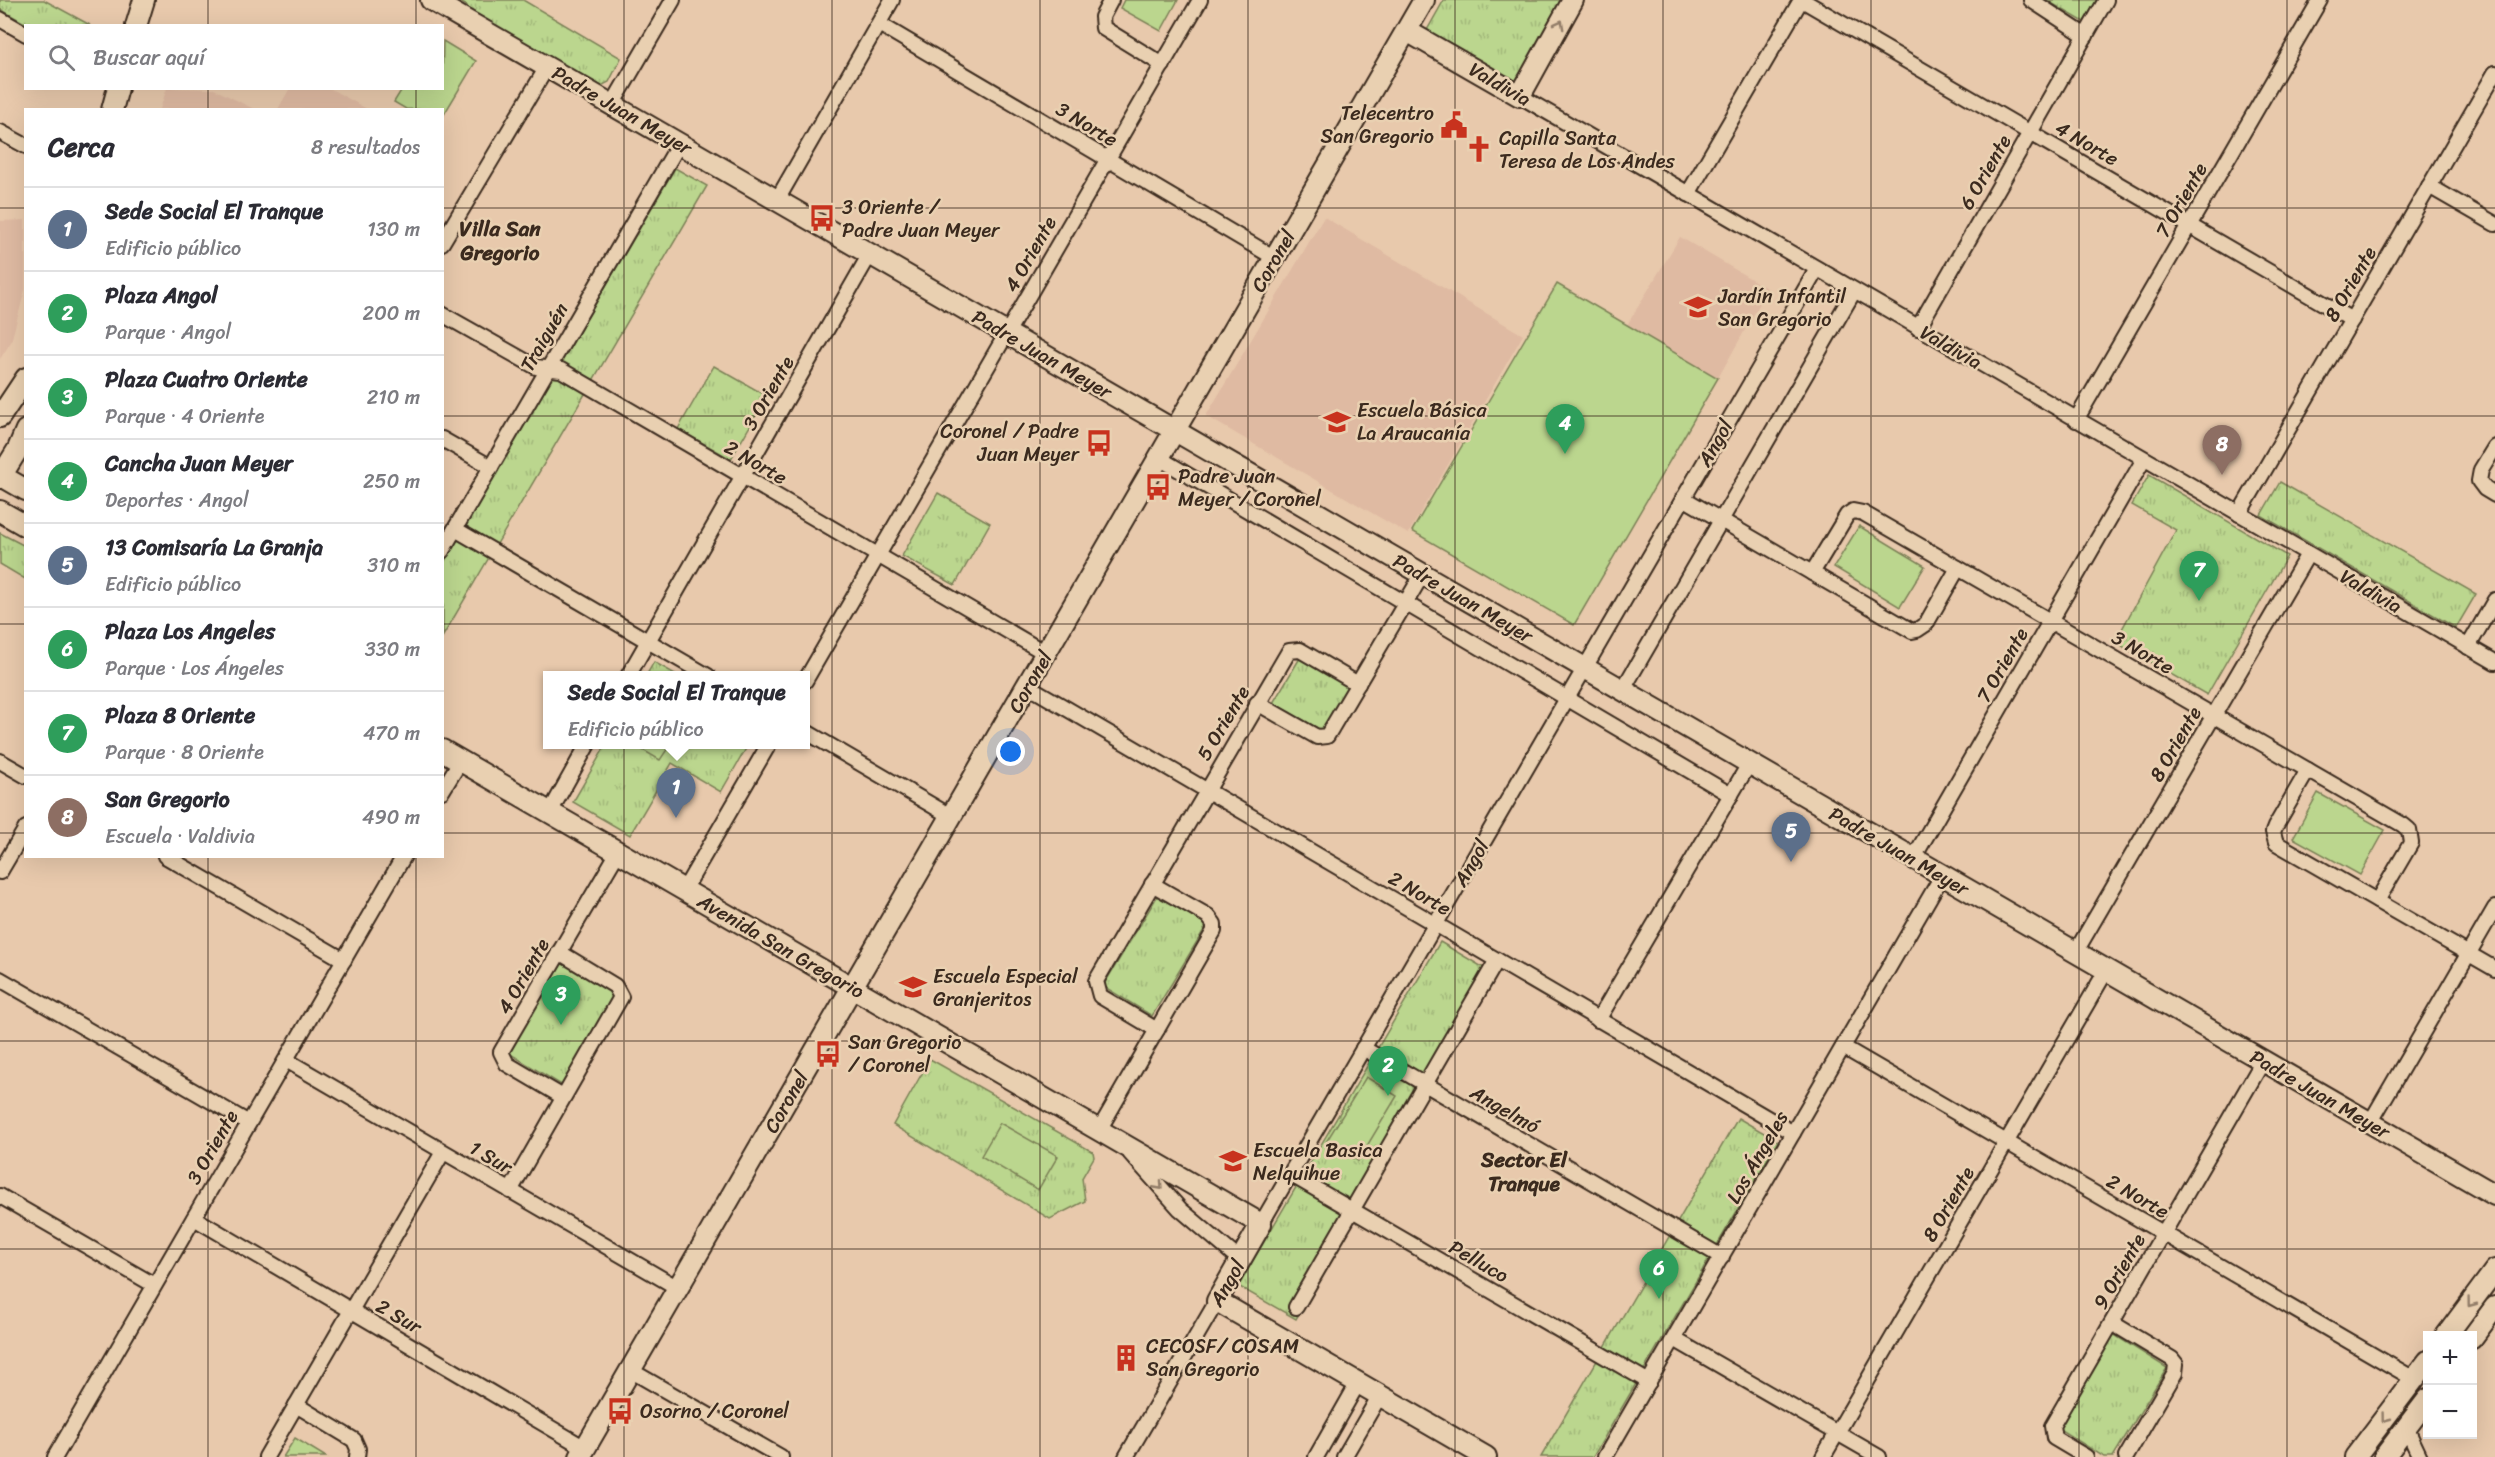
<!DOCTYPE html>
<html lang="es">
<head>
<meta charset="utf-8">
<style>
	body { margin:0; font-family:Sriracha,sans-serif; background:#f7f7f7; color:#2b2b33 }
	.controls { position:absolute; right:18px; bottom:18px; display:grid; overflow:hidden; border-radius:0px; box-shadow:0 6px 24px #0002 }
	.controls button { width:54px; height:54px; display:grid; place-items:center; padding:0; border:0; border-bottom:2px solid #e1e1e2; background:#fff; color:#2b2b33; font:30px sans-serif }
	.you { position:absolute; left:1011px; top:752px; width:21px; height:21px; margin:-15px; border:4px solid #fff; border-radius:50%; background:#1a73e8; box-shadow:0 0 0 9px #1a73e833 }
	.badge { display:grid; place-items:center; width:39px; height:39px; border-radius:50%; background:#c8321e; color:#fff; font-size:20px; font-weight:700 }
	.pin { position:absolute; translate:-50% -50px; filter:drop-shadow(0 2px 3px #0008) }
	.pin::after { content:''; position:absolute; top:32px; width:21px; height:18px; background:inherit; clip-path:polygon(0 0,100% 0,50% 100%) }
	.popup { position:absolute; left:543px; top:671px; width:267px; height:78px; box-sizing:border-box; display:grid; place-content:center; border-radius:0px; background:#fff; filter:drop-shadow(0 2px 4px #0005); font-size:20px; white-space:nowrap; color:#7c7c81 }
	.popup b { font-size:22px; color:#2b2b33 }
	.popup::after { content:''; position:absolute; left:50%; top:100%; margin-left:-12px; border:12px solid transparent; border-top-color:#fff }
	.list { margin:0; padding:0; list-style:none }
	h2 { display:flex; justify-content:space-between; align-items:center; height:78px; margin:0; padding:0 24px; font-size:26px }
	h2 small { font-size:20px; font-weight:400; color:#7c7c81 }
	.list li { display:grid; grid-template-columns:39px 1fr auto; gap:18px; align-items:center; box-sizing:border-box; height:84px; padding:0 24px; border-top:2px solid #e1e1e2 }
	.list b { display:block; font-size:22px; white-space:nowrap }
	.list p { margin:0; font-size:20px; white-space:nowrap; color:#7c7c81 }
	.list em { font-size:20px; font-style:normal; color:#7c7c81 }
	.icon { flex:none; width:33px; height:33px; fill:none; stroke:currentColor; stroke-width:2; stroke-linecap:round; stroke-linejoin:round }
	.map { position:relative; flex:none; width:2495px; height:1457px; overflow:hidden }
	.search { position:absolute; background:#fff; box-shadow:0 6px 24px #0002; left:24px; top:24px; width:420px; height:66px; display:flex; align-items:center; gap:15px; box-sizing:border-box; padding:0 21px; border-radius:0px; color:#7c7c81; font-size:22px }
	.panel { position:absolute; background:#fff; box-shadow:0 6px 24px #0002; left:24px; top:108px; width:420px; height:750px; border-radius:0px }
	.map>svg:first-child { display:block }
</style>
</head>
<body>
<div class="map">
<svg width="2495" height="1457" viewBox="0 0 2495 1457">
	<defs>
		<pattern id="grass-tufts" width="24" height="20" patternUnits="userSpaceOnUse" patternTransform="scale(1.5)"><rect width="24" height="20" fill="#bbd68e"/><path d="M3 7l-1-3M5 7V3M7 7l1-3M15 17l-1-3M17 17v-4M19 17l1-3" fill="none" stroke="#a2b87a"/></pattern>
	</defs>
	<rect width="100%" height="100%" fill="#e8c9ac"/>
	<filter id="ink" filterUnits="userSpaceOnUse"><feTurbulence type="fractalNoise" baseFrequency=".0167" numOctaves="2"/><feDisplacementMap in="SourceGraphic" scale="12" xChannelSelector="R" yChannelSelector="G"/><feConvolveMatrix kernelMatrix="1 2 1 2 8 2 1 2 1" color-interpolation-filters="sRGB"/></filter>
	<g filter="url(#ink)">
		<g fill="#dfbaa2">
			<path d="M167,88L214,89L254,109H160Z"/>
			<path d="M290,88L331,89L367,109H278Z"/>
			<path d="M1324,217L1523,335L1408,534L1206,416Z"/>
			<path d="M25,220V290L11,342L0,359V221Z"/>
			<path d="M1680,237L1768,289L1718,378L1627,325Z"/>
		</g>
		<g fill="url(#grass-tufts)" stroke="#7b8056" stroke-width="1.5">
			<path d="M0,0H44L90,25H28L0,9Z"/>
			<path d="M457,0H523L621,58L609,82L599,87L466,13L467,6Z"/>
			<path d="M1444,0H1562L1521,86L1426,32Z"/>
			<path d="M2046,0H2097L2084,22Z"/>
			<path d="M675,168L707,186L443,636V564Z"/>
			<path d="M714,366L767,396L731,459L678,429Z"/>
			<path d="M2149,475L2287,556L2207,695L2115,642L2176,530L2132,505Z"/>
			<path d="M2280,482L2476,594L2456,628L2261,515Z"/>
			<path d="M938,493L990,523L955,585L902,556Z"/>
			<path d="M0,533L25,546V579L0,564Z"/>
			<path d="M1300,658L1349,686L1323,731L1273,703Z"/>
			<path d="M654,662L677,675L646,676Z"/>
			<path d="M606,745H748L721,792L672,763L630,835L573,802Z"/>
			<path d="M1158,895L1207,925L1152,1016L1103,986Z"/>
			<path d="M1440,942L1496,975L1296,1319L1238,1286Z"/>
			<path d="M564,960L613,989L614,998L563,1086L507,1052Z"/>
			<path d="M930,1059L1093,1152L1094,1157L1082,1178L1085,1201L1050,1219L893,1125Z"/>
			<path d="M1738,1118L1778,1141L1593,1457H1541Z"/>
			<path d="M2113,1334L2167,1368L2113,1457H2104L2056,1427Z"/>
		</g>
		<g fill="#bbd68e" stroke="#7b8056" stroke-width="1.5">
			<path d="M1124,0H1178L1161,31L1120,8Z"/>
			<path d="M443,41L476,61L443,116L442,110L406,109L394,102L402,89L442,88Z"/>
			<path d="M1557,284L1718,378L1574,625L1412,531Z"/>
			<path d="M1859,526L1925,566L1900,607L1834,567Z"/>
			<path d="M634,745L670,744V745L660,760Z"/>
			<path d="M2318,793L2385,830L2360,875L2293,838Z"/>
			<path d="M1366,1077L1397,1096L1358,1161L1326,1142Z"/>
			<path d="M1000,1123L1058,1156L1038,1190L981,1156Z"/>
			<path d="M295,1438L326,1457H283Z"/>
		</g>
		<g fill="none" stroke-linecap="round" stroke-linejoin="round">
			<defs>
				<g id="street">
					<path d="M1111,0L1102,17L1103,28L1163,65"/>
					<path d="M1802,0L2352,320"/>
					<path d="M2031,0L2086,36"/>
					<path d="M0,19L26,34"/>
					<path d="M879,24L1275,258"/>
					<path d="M1520,96L2495,662"/>
					<path d="M612,105L673,0"/>
					<path d="M0,132L26,146"/>
					<path d="M2429,186L2495,224"/>
					<path d="M1688,194L1801,0"/>
					<path d="M777,200L892,0"/>
					<path d="M442,243L547,67"/>
					<path d="M442,314L536,367L561,370L1047,654"/>
					<path d="M1918,328L2106,0"/>
					<path d="M2076,420L2320,0"/>
					<path d="M442,439L491,467"/>
					<path d="M2495,447L2481,470L2479,481L2485,489L2495,495"/>
					<path d="M1159,458L1731,795"/>
					<path d="M1683,498L1912,631L1917,630L1926,624L1958,568"/>
					<path d="M2239,514L2495,73"/>
					<path d="M455,529L708,676"/>
					<path d="M442,551L679,144"/>
					<path d="M1812,573L1847,515L1853,511L1863,513L2403,825L2409,830L2411,843L2377,901"/>
					<path d="M2468,647L2495,600"/>
					<path d="M628,676L870,254"/>
					<path d="M805,681L1200,0"/>
					<path d="M1028,686L1793,1133"/>
					<path d="M1622,691L1854,291"/>
					<path d="M1257,703L1317,737L1327,736L1422,575"/>
					<path d="M805,731L952,817"/>
					<path d="M0,761L26,776"/>
					<path d="M2308,770L2275,827L2273,832L2276,843L2495,969"/>
					<path d="M442,791L461,760"/>
					<path d="M550,812L588,744"/>
					<path d="M165,856L344,960"/>
					<path d="M1913,859L2144,459"/>
					<path d="M0,872L26,828"/>
					<path d="M684,890L769,744"/>
					<path d="M2075,953L2308,554"/>
					<path d="M0,979L249,1123"/>
					<path d="M1598,1020L1749,764"/>
					<path d="M1157,1030L1100,996L1096,981L1289,651L1300,650L1358,684"/>
					<path d="M1843,1047L2414,1379"/>
					<path d="M1363,1048L1722,1257"/>
					<path d="M286,1060L678,1288"/>
					<path d="M563,1097L507,1064L501,1052L618,852"/>
					<path d="M2370,1123L2495,908"/>
					<path d="M1099,1130L1214,931V924L1208,916L1152,884"/>
					<path d="M1130,1153L1180,1209L1241,1261"/>
					<path d="M1290,1174L1649,1382"/>
					<path d="M510,1191L621,997L615,986L559,952"/>
					<path d="M0,1196L154,1285"/>
					<path d="M194,1218L585,1448"/>
					<path d="M1261,1224L1817,269"/>
					<path d="M1296,1307L1497,960"/>
					<path d="M2112,1323L2172,1359L2176,1364L2175,1373L2126,1457"/>
					<path d="M1674,1339L1879,1457"/>
					<path d="M630,1370L781,1457"/>
					<path d="M296,1405L354,1440L358,1449L357,1457"/>
					<path d="M2406,1427L2420,1457"/>
					<path d="M55,1457L404,856"/>
					<path d="M266,1457L443,1152"/>
					<path d="M1126,1457L1217,1301"/>
					<path d="M1316,1457L1358,1383"/>
					<path d="M1344,1457L1380,1395"/>
					<path d="M1605,1457L1942,876"/>
					<path d="M1823,1457L2106,971"/>
					<path d="M2086,1457L2054,1438L2052,1426L2263,1061"/>
				</g>
				<g id="secondary">
					<path d="M431,0L2495,1195"/>
					<path d="M136,26L144,0"/>
					<path d="M1407,31L1520,96L1573,0"/>
					<path d="M112,110L118,88"/>
					<path d="M0,417L26,378"/>
					<path d="M0,475L26,490"/>
					<path d="M0,478L18,449L26,430"/>
					<path d="M0,511L26,526"/>
					<path d="M442,750L1261,1224L1217,1301L1486,1457"/>
					<path d="M2446,1336L2495,1270"/>
					<path d="M2472,1338L2495,1307"/>
					<path d="M580,1457L1424,0"/>
					<path d="M2355,1457L2428,1361"/>
					<path d="M2384,1457L2428,1399"/>
				</g>
			</defs>
			<use href="#street" stroke="#3b2a1e" stroke-width="18"/>
			<use href="#secondary" stroke="#3b2a1e" stroke-width="24"/>
			<use href="#street" stroke="#e9d0b1" stroke-width="14"/>
			<use href="#secondary" stroke="#e9d0b1" stroke-width="20"/>
		</g>
		<defs><path id="oneway-chevron" d="M-2-3.5L2.5 0L-2 3.5" fill="none" stroke-width="1.6" stroke-linecap="round" stroke-linejoin="round" transform="scale(1.5)"/></defs>
		<g stroke="#927d68">
			<use href="#oneway-chevron" transform="translate(1560 24) rotate(-62)"/>
			<use href="#oneway-chevron" transform="translate(1159 1186) rotate(48)"/>
			<use href="#oneway-chevron" transform="translate(2471 1303) rotate(127)"/>
			<use href="#oneway-chevron" transform="translate(2385 1418) rotate(127)"/>
		</g>
	</g>
	<path fill="none" stroke="#3b2a1e" stroke-width="1.5" stroke-opacity="0.55" d="M208,0V26M416,0V26M624,0V1457M832,0V1457M1040,0V1457M1248,0V1457M1455,0V1457M1663,0V1457M1871,0V1457M2079,0V1457M2287,0V1457M208,88V110M416,88V110M0,208H26M442,208H2495M0,416H26M442,416H2495M0,624H26M442,624H2495M0,833H26M442,833H2495M208,856V1457M416,856V1457M0,1041H2495M0,1249H2495"/>
	<defs>
		<symbol id="civic-bare" viewBox="-9 -9 18 18"><path d="M-.6-6.5H3V-4.5H.6V-3L4-1V1h2V6H-6V1h2V-1L-.6-3ZM-1.2 2.5V6h2.4V2.5Z" fill="#c8321e" stroke="#e9d0b1" stroke-width="2.5" paint-order="stroke"/></symbol>
		<symbol id="church-bare" viewBox="-9 -9 18 18"><path d="M-1.2-6h2.4v3.5h3.3v2.4h-3.3V6h-2.4V-.1h-3.3v-2.4h3.3Z" fill="#c8321e" stroke="#e9d0b1" stroke-width="2.5" paint-order="stroke"/></symbol>
		<symbol id="bus-bare" viewBox="-9 -9 18 18"><path d="M-5-6H5V4H4V6H2V4H-2V6H-4V4H-5ZM-3.5-4V0h7V-4ZM-3.5 1.2v1.5H-2V1.2ZM2 1.2v1.5H3.5V1.2Z" fill="#c8321e" stroke="#e9d0b1" stroke-width="2.5" paint-order="stroke"/></symbol>
		<symbol id="school-bare" viewBox="-9 -9 18 18"><path d="M0-5L7-2L0 1L-7-2ZM-4 1L0 2.5L4 1V4Q0 6-4 4Z" fill="#c8321e" stroke="#e9d0b1" stroke-width="2.5" paint-order="stroke"/></symbol>
		<symbol id="building-bare" viewBox="-9 -9 18 18"><path d="M-4-6H4V6H1V3H-1V6H-4ZM-2.5-4.3h1.7v1.8h-1.7ZM.8-4.3h1.7v1.8H.8ZM-2.5-1h1.7V.8h-1.7ZM.8-1h1.7V.8H.8Z" fill="#c8321e" stroke="#e9d0b1" stroke-width="2.5" paint-order="stroke"/></symbol>
	</defs>
	<g fill-rule="evenodd">
		<use href="#civic-bare" x="1435" y="106" width="38" height="38"/>
		<use href="#church-bare" x="1460" y="130" width="38" height="38"/>
		<use href="#bus-bare" x="803" y="199" width="38" height="38"/>
		<use href="#school-bare" x="1679" y="288" width="38" height="38"/>
		<use href="#school-bare" x="1318" y="403" width="38" height="38"/>
		<use href="#bus-bare" x="1080" y="424" width="38" height="38"/>
		<use href="#bus-bare" x="1139" y="468" width="38" height="38"/>
		<use href="#school-bare" x="894" y="968" width="38" height="38"/>
		<use href="#bus-bare" x="809" y="1035" width="38" height="38"/>
		<use href="#school-bare" x="1214" y="1142" width="38" height="38"/>
		<use href="#building-bare" x="1107" y="1339" width="38" height="38"/>
		<use href="#bus-bare" x="601" y="1392" width="38" height="38"/>
	</g>
	<g text-anchor="middle" stroke-width="5" stroke-linejoin="round" paint-order="stroke">
		<g font-size="20" fill="#3b2a1e" stroke="#e9d0b1">
			<text transform="translate(1500 84) rotate(30)" y="7">Valdivia</text>
			<text transform="translate(622 110) rotate(30)" y="7">Padre Juan Meyer</text>
			<text transform="translate(1087 124) rotate(31)" y="7">3 Norte</text>
			<text transform="translate(2087 143) rotate(30)" y="7">4 Norte</text>
			<text transform="translate(1985 172) rotate(-60)" y="7">6 Oriente</text>
			<text transform="translate(2181 200) rotate(-60)" y="7">7 Oriente</text>
			<text transform="translate(1030 254) rotate(-60)" y="7">4 Oriente</text>
			<text transform="translate(1273 261) rotate(-60)" y="7">Coronel</text>
			<text transform="translate(2350 284) rotate(-60)" y="7">8 Oriente</text>
			<text transform="translate(544 337) rotate(-60)" y="7">Traiguén</text>
			<text transform="translate(1951 347) rotate(30)" y="7">Valdivia</text>
			<text transform="translate(1042 354) rotate(30)" y="7">Padre Juan Meyer</text>
			<text transform="translate(768 393) rotate(-60)" y="7">3 Oriente</text>
			<text transform="translate(1715 443) rotate(-60)" y="7">Angol</text>
			<text transform="translate(756 462) rotate(30)" y="7">2 Norte</text>
			<text transform="translate(2371 591) rotate(30)" y="7">Valdivia</text>
			<text transform="translate(1463 598) rotate(30)" y="7">Padre Juan Meyer</text>
			<text transform="translate(2143 652) rotate(30)" y="7">3 Norte</text>
			<text transform="translate(2002 665) rotate(-60)" y="7">7 Oriente</text>
			<text transform="translate(1030 682) rotate(-60)" y="7">Coronel</text>
			<text transform="translate(1223 723) rotate(-59)" y="7">5 Oriente</text>
			<text transform="translate(2175 744) rotate(-60)" y="7">8 Oriente</text>
			<text transform="translate(1899 851) rotate(30)" y="7">Padre Juan Meyer</text>
			<text transform="translate(1471 863) rotate(-60)" y="7">Angol</text>
			<text transform="translate(1420 893) rotate(30)" y="7">2 Norte</text>
			<text transform="translate(781 946) rotate(30)" y="7">Avenida San Gregorio</text>
			<text transform="translate(523 976) rotate(-60)" y="7">4 Oriente</text>
			<text transform="translate(2320 1094) rotate(30)" y="7">Padre Juan Meyer</text>
			<text transform="translate(786 1102) rotate(-60)" y="7">Coronel</text>
			<text transform="translate(1505 1109) rotate(30)" y="7">Angelmó</text>
			<text transform="translate(212 1147) rotate(-60)" y="7">3 Oriente</text>
			<text transform="translate(491 1157) rotate(30)" y="7">1 Sur</text>
			<text transform="translate(1757 1157) rotate(-60)" y="7">Los Ángeles</text>
			<text transform="translate(2138 1196) rotate(30)" y="7">2 Norte</text>
			<text transform="translate(1948 1204) rotate(-60)" y="7">8 Oriente</text>
			<text transform="translate(1479 1261) rotate(30)" y="7">Pelluco</text>
			<text transform="translate(2119 1271) rotate(-60)" y="7">9 Oriente</text>
			<text transform="translate(1227 1283) rotate(-60)" y="7">Angol</text>
			<text transform="translate(399 1316) rotate(30)" y="7">2 Sur</text>
		</g>
		<g font-size="20" fill="#3b2a1e" stroke="#e9d0b1" text-anchor="start">
			<text x="1434" y="120" text-anchor="end">Telecentro<tspan x="1434" dy="23">San Gregorio</tspan></text>
			<text x="1499" y="145">Capilla Santa<tspan x="1499" dy="23">Teresa de Los Andes</tspan></text>
			<text x="842" y="214">3 Oriente /<tspan x="842" dy="23">Padre Juan Meyer</tspan></text>
			<text x="1718" y="303">Jardín Infantil<tspan x="1718" dy="23">San Gregorio</tspan></text>
			<text x="1357" y="417">Escuela Básica<tspan x="1357" dy="23">La Araucanía</tspan></text>
			<text x="1079" y="438" text-anchor="end">Coronel / Padre<tspan x="1079" dy="23">Juan Meyer</tspan></text>
			<text x="1178" y="483">Padre Juan<tspan x="1178" dy="23">Meyer / Coronel</tspan></text>
			<text x="933" y="983">Escuela Especial<tspan x="933" dy="23">Granjeritos</tspan></text>
			<text x="848" y="1049">San Gregorio<tspan x="848" dy="23">/ Coronel</tspan></text>
			<text x="1253" y="1157">Escuela Basica<tspan x="1253" dy="23">Nelquihue</tspan></text>
			<text x="1146" y="1353">CECOSF/ COSAM<tspan x="1146" dy="23">San Gregorio</tspan></text>
			<text x="640" y="1418">Osorno / Coronel</text>
		</g>
		<g font-size="21" font-weight="bold" fill="#3b2a1e" stroke="#e9d0b1">
			<text x="500" y="236">Villa San<tspan x="500" dy="24">Gregorio</tspan></text>
			<text x="1524" y="1167">Sector El<tspan x="1524" dy="24">Tranque</tspan></text>
		</g>
	</g>
</svg>
<div class="controls">
<button>+</button>
<button>−</button>
</div>
<div class="you"></div>
<div class="pin badge" style="left:676px;top:818px;background:#5c6f8a">1</div>
<div class="popup"><b>Sede Social El Tranque</b>Edificio público</div>
<div class="pin badge" style="left:1388px;top:1096px;background:#2e9e5b">2</div>
<div class="pin badge" style="left:561px;top:1025px;background:#2e9e5b">3</div>
<div class="pin badge" style="left:1565px;top:454px;background:#2e9e5b">4</div>
<div class="pin badge" style="left:1791px;top:862px;background:#5c6f8a">5</div>
<div class="pin badge" style="left:1659px;top:1299px;background:#2e9e5b">6</div>
<div class="pin badge" style="left:2199px;top:601px;background:#2e9e5b">7</div>
<div class="pin badge" style="left:2222px;top:475px;background:#8d6e63">8</div>
<div class="search"><svg class="icon" aria-label="search" viewBox="0 0 24 24"><circle cx="10" cy="10" r="6"/><path d="M15 15l6 6"/></svg>Buscar aquí</div>
<section class="panel">
<h2>Cerca<small>8 resultados</small></h2>
<ul class="list">
<li><span class="badge" style="background:#5c6f8a">1</span><div><b>Sede Social El Tranque</b><p>Edificio público</p></div><em>130 m</em></li>
<li><span class="badge" style="background:#2e9e5b">2</span><div><b>Plaza Angol</b><p>Parque · Angol</p></div><em>200 m</em></li>
<li><span class="badge" style="background:#2e9e5b">3</span><div><b>Plaza Cuatro Oriente</b><p>Parque · 4 Oriente</p></div><em>210 m</em></li>
<li><span class="badge" style="background:#2e9e5b">4</span><div><b>Cancha Juan Meyer</b><p>Deportes · Angol</p></div><em>250 m</em></li>
<li><span class="badge" style="background:#5c6f8a">5</span><div><b>13 Comisaría La Granja</b><p>Edificio público</p></div><em>310 m</em></li>
<li><span class="badge" style="background:#2e9e5b">6</span><div><b>Plaza Los Angeles</b><p>Parque · Los Ángeles</p></div><em>330 m</em></li>
<li><span class="badge" style="background:#2e9e5b">7</span><div><b>Plaza 8 Oriente</b><p>Parque · 8 Oriente</p></div><em>470 m</em></li>
<li><span class="badge" style="background:#8d6e63">8</span><div><b>San Gregorio</b><p>Escuela · Valdivia</p></div><em>490 m</em></li>
</ul>
</section>
</div>
</body>
</html>
